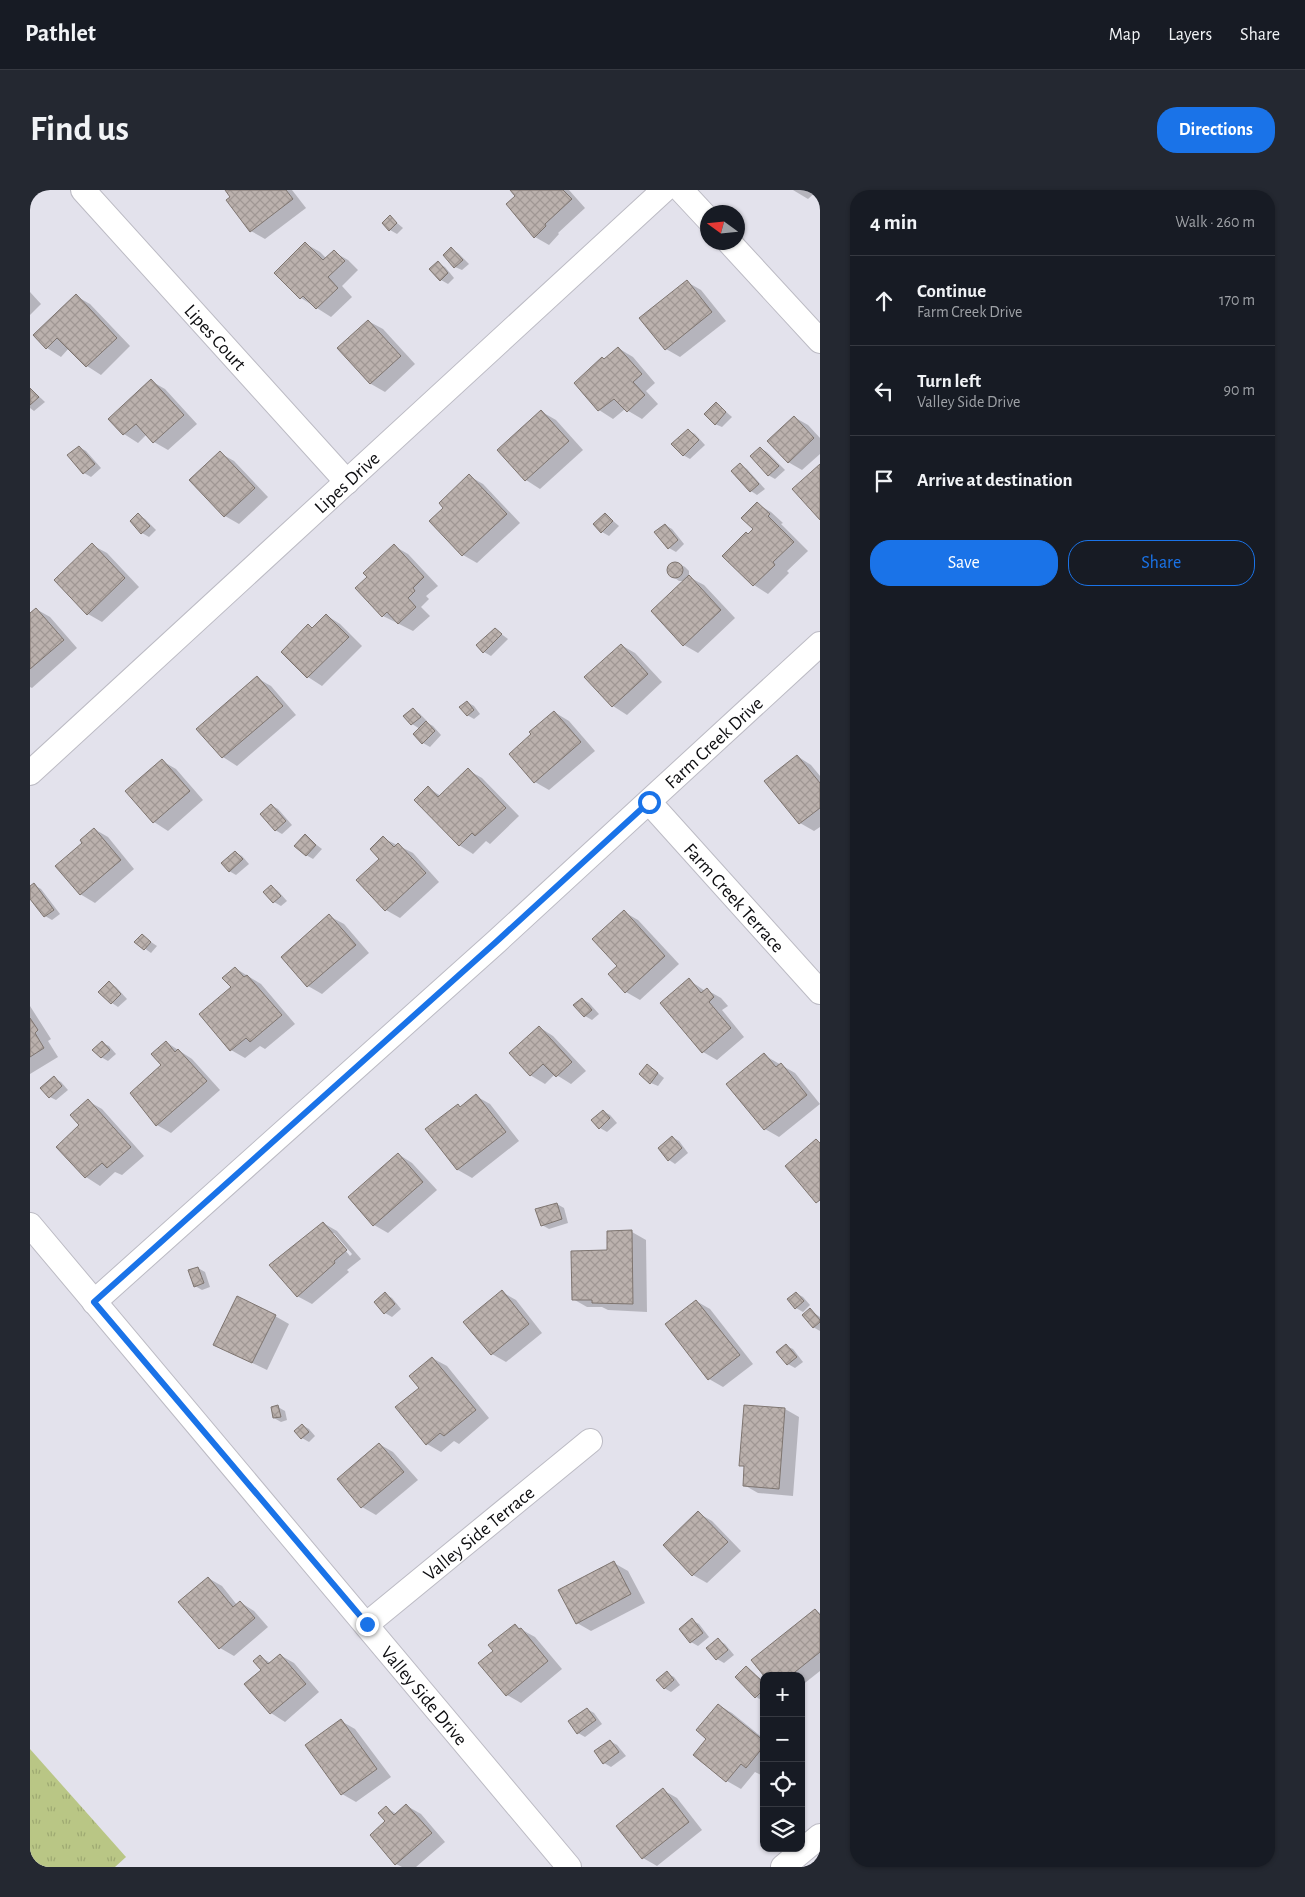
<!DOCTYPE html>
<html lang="en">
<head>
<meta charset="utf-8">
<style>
	body { margin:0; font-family:"Alegreya Sans",sans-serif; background:#242831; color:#f1f3f6 }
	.controls { position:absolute; right:15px; bottom:15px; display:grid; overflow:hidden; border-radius:10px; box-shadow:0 1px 4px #0004 }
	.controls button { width:45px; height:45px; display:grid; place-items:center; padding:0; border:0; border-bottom:1px solid #363941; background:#171b24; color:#f1f3f6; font:25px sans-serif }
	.compass { position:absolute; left:670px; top:15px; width:45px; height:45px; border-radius:50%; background:#171b24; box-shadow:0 1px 4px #0004; rotate:285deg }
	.stop { position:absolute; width:15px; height:15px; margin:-11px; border:4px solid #1a73e8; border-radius:50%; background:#fff }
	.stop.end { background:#1a73e8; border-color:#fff; box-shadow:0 1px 5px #0008 }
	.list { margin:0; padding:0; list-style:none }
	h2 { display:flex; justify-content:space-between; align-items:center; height:65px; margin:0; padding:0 20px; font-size:21px }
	h2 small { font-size:16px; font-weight:400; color:#9ea1a6 }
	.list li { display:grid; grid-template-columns:32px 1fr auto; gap:15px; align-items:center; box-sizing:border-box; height:90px; padding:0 20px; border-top:1px solid #363941 }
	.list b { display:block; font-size:19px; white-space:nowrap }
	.list p { margin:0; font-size:16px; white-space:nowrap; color:#9ea1a6 }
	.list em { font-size:16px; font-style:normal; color:#9ea1a6 }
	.actions { display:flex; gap:10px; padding:15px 20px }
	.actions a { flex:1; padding:11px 0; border:1px solid #1a73e8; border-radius:20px; text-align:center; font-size:18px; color:#1a73e8 }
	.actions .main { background:#1a73e8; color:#fff }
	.icon { flex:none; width:28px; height:28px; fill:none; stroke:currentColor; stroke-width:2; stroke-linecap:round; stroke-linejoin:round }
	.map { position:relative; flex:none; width:790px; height:1677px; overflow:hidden; border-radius:20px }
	header { display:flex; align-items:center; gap:30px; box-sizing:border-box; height:70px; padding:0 25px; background:#171b24; border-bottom:1px solid #363941 }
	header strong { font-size:24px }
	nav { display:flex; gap:28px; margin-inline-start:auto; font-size:18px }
	.intro { display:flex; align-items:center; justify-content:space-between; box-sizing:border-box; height:120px; padding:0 30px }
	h1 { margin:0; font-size:35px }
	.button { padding:12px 22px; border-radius:20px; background:#1a73e8; color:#fff; font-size:18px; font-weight:700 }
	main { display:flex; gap:30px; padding:0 30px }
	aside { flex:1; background:#171b24; border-radius:20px; box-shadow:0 1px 4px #0004 }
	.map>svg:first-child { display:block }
</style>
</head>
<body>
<header>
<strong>Pathlet</strong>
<nav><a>Map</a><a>Layers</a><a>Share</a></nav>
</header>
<div class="intro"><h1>Find us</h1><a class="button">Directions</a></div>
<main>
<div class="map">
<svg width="790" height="1677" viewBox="0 0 790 1677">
	<defs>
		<pattern id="park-tufts" width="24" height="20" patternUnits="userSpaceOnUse" patternTransform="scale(1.25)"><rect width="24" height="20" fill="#b9c685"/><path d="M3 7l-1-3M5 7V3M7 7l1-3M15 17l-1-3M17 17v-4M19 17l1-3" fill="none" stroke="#9ea972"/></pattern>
		<pattern id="building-cross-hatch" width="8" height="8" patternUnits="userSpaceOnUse" patternTransform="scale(1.25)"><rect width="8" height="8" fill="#bbb1ad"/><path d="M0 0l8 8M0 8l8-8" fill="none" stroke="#a09794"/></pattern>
	</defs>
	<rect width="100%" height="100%" fill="#e3e2ec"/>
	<path fill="url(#park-tufts)" d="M0,1559L96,1667L85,1677H0Z"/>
	<g fill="#0003" fill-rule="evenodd">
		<path d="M196,0H262L276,18L235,49L221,41Z"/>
		<path d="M481,0H539L555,18L528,43L529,44L519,55L505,47L487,6Z"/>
		<path d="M763,0H788L778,9Z"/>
		<path d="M360,27L373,38L367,44L360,40Z"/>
		<path d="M276,54L290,62L297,69L304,62L318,70L328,80L312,96L322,107L301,127L271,108Z"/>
		<path d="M421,59L428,63L439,74L432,80L425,77Z"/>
		<path d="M408,73L415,77L424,88L418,94L411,90Z"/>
		<path d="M657,92L671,100L696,131L650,167L636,159Z"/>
		<path d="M0,102L11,114L0,125Z"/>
		<path d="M46,106L60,114L100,156L71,185L57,176L39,158L31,167L17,158L5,145Z"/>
		<path d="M338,131L353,139L385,174L355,202L341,194L309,159Z"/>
		<path d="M588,158L603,167L625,193L616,201L628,214L612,229L595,219L583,229L569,220L545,193Z"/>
		<path d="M121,191L135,199L167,234L138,260L124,252L117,244L108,253L94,244L80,229Z"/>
		<path d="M0,198L15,212L4,221L0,218Z"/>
		<path d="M686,213L702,227L692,237L685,234Z"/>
		<path d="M512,222L526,230L553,260L510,299L496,290Z"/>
		<path d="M764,227L778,235L790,248V264L772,280L758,272Z"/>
		<path d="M658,240L665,244L675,255L660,269L653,265Z"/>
		<path d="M49,257L56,261L71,278L61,287L54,283Z"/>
		<path d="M730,258L737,262L755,280L745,289L738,285Z"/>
		<path d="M190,263L204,271L238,307L209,334L195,326Z"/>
		<path d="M710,275L717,279L735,299L727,305L721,301Z"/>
		<path d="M439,286L453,294L490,333L447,373L433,365L415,318Z"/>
		<path d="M727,314L741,322L753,333L751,334L778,361L757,381L759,383L738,404L724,395L694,366L725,339Z"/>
		<path d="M575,324L589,336L579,346L572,342Z"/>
		<path d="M108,325L115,329L126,340L119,347L112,343L101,332Z"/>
		<path d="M635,335L642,339L654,354L646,362L639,358Z"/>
		<path d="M62,355L77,363L109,397L72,432L58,424Z"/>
		<path d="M364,356L378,364L408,396L396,406L399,409L391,417L400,426L383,441L353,426L338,387Z"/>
		<path d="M642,373H648L655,377L659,381V387L674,395L705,428L668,463L654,455L655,391H649L637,382L638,376Z"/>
		<path d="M6,419L20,427L47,458L2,498L0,497V425Z"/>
		<path d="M296,425L310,434L332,456L292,496L278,487L253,462L278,436L283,438Z"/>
		<path d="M466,440L478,449L461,466L454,462Z"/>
		<path d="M591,455L605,463L632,492L597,525L583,516L556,487Z"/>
		<path d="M227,488L241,496L266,525L207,576L193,567L168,539Z"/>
		<path d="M437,512L444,516L450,524L444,529L437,525Z"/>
		<path d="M383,520L390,524L397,531L396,532L403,536L411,545L400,557L393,553L390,539L382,534Z"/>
		<path d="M524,522L539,531L565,561L519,600L505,592Z"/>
		<path d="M767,566L781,575L790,586V637L784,641L770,633L736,592Z"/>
		<path d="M132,571L146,579L173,610L138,641L124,632L97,601Z"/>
		<path d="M438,580L452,588L489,626L460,654L456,651L443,664L429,655L398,598L411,606Z"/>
		<path d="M241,615L248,619L262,635L252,644L245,640Z"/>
		<path d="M64,639L78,647L104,679L65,713L50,704L54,653Z"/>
		<path d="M275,646L292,659L283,669L276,665Z"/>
		<path d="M353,648L383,663L409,692L370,728L356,720L351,669Z"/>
		<path d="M205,662L212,666L219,674L206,685L199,681Z"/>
		<path d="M4,695L11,699L30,724L22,730L15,726L0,707V698Z"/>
		<path d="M241,697L248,701L257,711L251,716L244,712Z"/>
		<path d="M594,722L608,730L649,774L610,810L596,802Z"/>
		<path d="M299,726L314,734L339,763L292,804L278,796Z"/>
		<path d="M112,746L127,756L121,763L106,752Z"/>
		<path d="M205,778L231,794L265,834L235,859L230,856L215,868L201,860L202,797Z"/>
		<path d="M659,790L675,801L677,800L691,808L698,816L692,820L714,847L687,870L673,862Z"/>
		<path d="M79,793L86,797L97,809L88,817L82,813L70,802Z"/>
		<path d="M552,809L559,813L569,824L562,830L555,826L545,816Z"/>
		<path d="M0,816L21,849L18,851L28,867L0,884Z"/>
		<path d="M509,837L523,846L556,881L541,894L525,884L515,894L500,885Z"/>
		<path d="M136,852L162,869L190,900L141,943L127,935Z"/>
		<path d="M72,853L79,856L86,864L78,871L71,867Z"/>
		<path d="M734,865L765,883L790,914L749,947L735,939Z"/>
		<path d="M624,880L634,888L628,896L621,893Z"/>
		<path d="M24,888L31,892L38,900L26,910L20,907Z"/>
		<path d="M446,906L460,914L489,951L442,988L428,980L397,939L428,916L431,918Z"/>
		<path d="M58,911L72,919L114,966L92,985L85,982L70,996L56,987L28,957L51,936Z"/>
		<path d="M573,921L580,925L587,933L577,942L570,938Z"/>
		<path d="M642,947L649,951L658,963L645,974L639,970Z"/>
		<path d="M368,964L382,973L407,1000L358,1043L344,1035L320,1007Z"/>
		<path d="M527,1014L534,1018L538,1033L519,1039L512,1035Z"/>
		<path d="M293,1033L307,1041L331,1069L317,1080L319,1082L282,1114L267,1106ZM301,1043H304L322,1064L320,1066Z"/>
		<path d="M602,1042L616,1050L617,1122L578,1120L572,1117H557L543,1109L578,1062Z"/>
		<path d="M168,1078L175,1082L180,1097L172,1100L165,1096Z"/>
		<path d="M472,1102L486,1110L512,1143L476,1172L462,1164Z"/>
		<path d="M766,1103L773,1107L780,1115L773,1122L766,1118Z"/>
		<path d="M355,1104L362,1108L371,1119L362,1127L355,1123Z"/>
		<path d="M666,1111L680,1119L723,1174L693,1197L679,1189Z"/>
		<path d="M780,1120L790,1127V1141L783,1137Z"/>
		<path d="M245,1126L259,1134L237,1180L185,1155Z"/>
		<path d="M756,1156L763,1159L773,1172L765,1178L758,1174Z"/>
		<path d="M402,1168L417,1176L459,1228L429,1254L424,1251L411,1262L397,1254L391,1198Z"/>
		<path d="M248,1217L255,1221L257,1230L251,1232L244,1228Z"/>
		<path d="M755,1219L769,1227L763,1306L728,1303L714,1295L715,1278L711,1275Z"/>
		<path d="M272,1235L279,1239L285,1246L279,1252L272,1248Z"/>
		<path d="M349,1254L363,1262L388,1290L346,1325L332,1317L308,1289Z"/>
		<path d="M668,1323L682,1331L711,1361L677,1393L663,1385Z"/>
		<path d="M584,1373L598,1381L615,1413L561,1441L547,1433Z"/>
		<path d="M178,1388L192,1396L207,1415L210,1412L224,1421L238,1437L204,1466L190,1458L150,1412Z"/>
		<path d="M785,1420L790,1423V1481L771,1496V1486H735Z"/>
		<path d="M662,1430L669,1434L679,1447L668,1456L661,1452Z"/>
		<path d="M485,1436L505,1447L532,1479L491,1513L477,1505L465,1461Z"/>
		<path d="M688,1450L695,1454L704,1465L694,1473L687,1469Z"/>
		<path d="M250,1465L264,1473L289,1502L255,1532L241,1523L230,1467L241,1473Z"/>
		<path d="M716,1478L734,1492L733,1511L726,1507Z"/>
		<path d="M637,1483L644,1487L650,1495L641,1502L634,1498Z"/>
		<path d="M688,1515L702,1523L734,1549V1582L731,1585L725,1582L711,1599L697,1591L678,1548Z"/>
		<path d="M557,1519L564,1523L572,1534L555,1547L548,1543Z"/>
		<path d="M311,1531L325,1539L361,1587L326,1612L312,1604Z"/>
		<path d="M580,1551L587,1555L596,1566L581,1577L574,1573Z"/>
		<path d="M633,1600L647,1608L672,1640L627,1676L613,1668Z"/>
		<path d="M377,1616L391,1624L415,1652L386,1677H372L366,1674L357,1631L356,1618L367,1624Z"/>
	</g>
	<g fill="url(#building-cross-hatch)" stroke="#7e7570">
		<path d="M195,0H256L263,9L220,42L196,10L200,7Z"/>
		<path d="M480,0H533L542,9L515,34L516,36L504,48L476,14L485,6Z"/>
		<path d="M360,25L367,33L359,41L352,33Z"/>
		<path d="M275,52L293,70L304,60L315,71L298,87L308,98L286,119L273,106L270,109L244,83Z"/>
		<path d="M421,57L433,70L424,78L413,65Z"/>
		<path d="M408,71L418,83L410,91L399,79Z"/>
		<path d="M657,90L682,122L635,160L609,128Z"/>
		<path d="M46,104L87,148L56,177L27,148L16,159L3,145Z"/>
		<path d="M338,130L371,166L340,194L307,158Z"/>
		<path d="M588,157L612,184L603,192L615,205L597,222L584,209L568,221L544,193L572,167L574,169Z"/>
		<path d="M121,189L154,225L123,253L106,234L93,245L78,229Z"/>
		<path d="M0,198L9,207L0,215Z"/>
		<path d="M686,212L696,222L685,235L674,224Z"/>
		<path d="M511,220L539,251L495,291L467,260Z"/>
		<path d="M764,226L784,248L758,273L737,251Z"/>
		<path d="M658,239L669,250L653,266L641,254Z"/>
		<path d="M49,256L65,274L53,284L37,265Z"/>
		<path d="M730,257L749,276L738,286L720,266Z"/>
		<path d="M190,261L225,298L194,327L159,290Z"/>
		<path d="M710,273L729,294L720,302L701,281Z"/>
		<path d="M790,274V330L762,299Z"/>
		<path d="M439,284L477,324L432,366L399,331L413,318L409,313Z"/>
		<path d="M727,312L740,324L738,326L764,352L743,372L745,375L723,396L692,366L716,342L718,344L723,339L711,328Z"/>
		<path d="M108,323L120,336L111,344L100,331Z"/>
		<path d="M575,323L583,331L571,343L563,334Z"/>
		<path d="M635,334L648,350L638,359L624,342Z"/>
		<path d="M62,353L95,388L57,425L24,390Z"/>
		<path d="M364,354L394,387L383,398L385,401L378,408L386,417L368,434L357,422L352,427L325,398L337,387L333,383Z"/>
		<circle cx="645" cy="380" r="8"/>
		<path d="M659,385L691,420L653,456L621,421Z"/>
		<path d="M6,418L34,450L0,479V423Z"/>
		<path d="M296,424L319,447L277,488L251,462L278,434L282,438Z"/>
		<path d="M465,438L472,444L453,463L446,455Z"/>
		<path d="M591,454L618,484L582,517L554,487Z"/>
		<path d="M227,486L253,516L192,568L166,539Z"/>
		<path d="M437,511L444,520L437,526L429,517Z"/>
		<path d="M383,518L391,527L381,535L373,526Z"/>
		<path d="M524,521L551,552L504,593L479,564L501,544L499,542Z"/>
		<path d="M396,531L405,541L392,554L383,544Z"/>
		<path d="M767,565L790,593V618L769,634L734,591Z"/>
		<path d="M132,569L160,601L123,633L95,601Z"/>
		<path d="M438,578L476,618L445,646L442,643L429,656L384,610L398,596L408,607Z"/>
		<path d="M241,614L256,631L245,641L230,624Z"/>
		<path d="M64,638L91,670L50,705L25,676L52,653L50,650Z"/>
		<path d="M275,644L286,655L276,666L264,656Z"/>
		<path d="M353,646L364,657L368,653L396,683L355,721L326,690L349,669L340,659Z"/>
		<path d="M205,661L213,669L199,682L191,673Z"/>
		<path d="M4,693L24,720L14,727L0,709V696Z"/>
		<path d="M241,695L251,706L243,713L233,702Z"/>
		<path d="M594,720L635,766L595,803L578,784L587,776L562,749Z"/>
		<path d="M299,724L326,755L277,797L251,767Z"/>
		<path d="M112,744L121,752L114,760L104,752Z"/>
		<path d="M205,777L214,787L217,785L252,825L220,852L216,848L200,861L169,824L201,797L192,788Z"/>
		<path d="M659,788L671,803L677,798L684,807L679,812L701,838L672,863L630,813Z"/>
		<path d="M79,791L91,804L81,814L68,802Z"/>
		<path d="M552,808L562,820L554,827L543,815Z"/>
		<path d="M0,828L8,840L5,843L14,858L0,867Z"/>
		<path d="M509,836L542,872L526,887L513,874L500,886L479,863Z"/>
		<path d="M72,851L80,860L71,868L62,860Z"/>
		<path d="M136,851L145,862L148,859L177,891L126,936L100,903L131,875L121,864Z"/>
		<path d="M734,863L746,877L751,873L777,905L734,940L696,894Z"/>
		<path d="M617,874L628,883L620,894L609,884Z"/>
		<path d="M24,886L32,896L19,908L10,898Z"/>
		<path d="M446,904L476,942L427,980L395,939L428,914L430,917Z"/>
		<path d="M58,909L101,957L77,978L72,973L55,988L26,957L49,935L40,925Z"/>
		<path d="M573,920L580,928L569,939L561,930Z"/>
		<path d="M642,946L652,958L638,971L628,958Z"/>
		<path d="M786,949L790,953V1010L786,1013L755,976Z"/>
		<path d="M368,963L393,992L343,1036L318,1007Z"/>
		<path d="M527,1013L532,1029L511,1036L505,1019Z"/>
		<path d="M293,1032L317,1060L304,1071L305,1073L267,1107L239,1075Z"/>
		<path d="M602,1040L603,1114L562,1113V1110H542L541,1061L577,1060V1041Z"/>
		<path d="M168,1077L174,1093L164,1097L158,1080Z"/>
		<path d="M472,1100L499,1134L461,1165L433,1132Z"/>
		<path d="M355,1102L365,1114L354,1124L344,1112Z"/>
		<path d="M766,1102L774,1111L765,1119L757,1109Z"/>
		<path d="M207,1106L246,1125L222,1173L183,1155Z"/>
		<path d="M666,1110L710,1165L678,1190L635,1134Z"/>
		<path d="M780,1118L790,1130V1132L783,1138L772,1125Z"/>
		<path d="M756,1154L767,1167L757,1175L746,1162Z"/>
		<path d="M402,1167L446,1220L414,1246L410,1243L396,1255L365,1217L389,1198L379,1186Z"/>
		<path d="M248,1215L251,1227L243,1228L241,1217Z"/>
		<path d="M714,1215L755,1218L749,1299L713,1296L714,1276H709Z"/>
		<path d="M272,1234L279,1242L271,1249L264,1241Z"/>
		<path d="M349,1253L374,1282L331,1318L307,1289Z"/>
		<path d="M668,1321L698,1352L662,1386L633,1355Z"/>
		<path d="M584,1371L601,1404L546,1434L528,1400Z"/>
		<path d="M178,1387L203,1417L210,1411L225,1428L189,1459L148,1412Z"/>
		<path d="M785,1419L790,1425V1462L760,1486H734L721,1470Z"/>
		<path d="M662,1428L673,1443L660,1453L649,1439Z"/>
		<path d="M485,1434L489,1439L491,1438L518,1471L476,1506L448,1473L463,1461L458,1455Z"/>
		<path d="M688,1448L698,1460L686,1470L676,1458Z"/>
		<path d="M250,1464L276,1494L240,1524L214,1494L231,1480L223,1471L230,1465L238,1474Z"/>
		<path d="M716,1476L734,1493V1499L725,1508L705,1487Z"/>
		<path d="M637,1481L644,1490L634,1499L626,1490Z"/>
		<path d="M688,1514L734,1551V1556L716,1578L711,1574L696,1592L663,1565L676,1549L666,1540Z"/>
		<path d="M557,1518L566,1530L547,1544L538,1531Z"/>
		<path d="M311,1529L347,1579L311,1605L275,1555Z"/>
		<path d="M580,1550L589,1562L573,1574L564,1561Z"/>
		<path d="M633,1598L659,1632L612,1669L586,1636Z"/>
		<path d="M376,1614L402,1643L365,1675L340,1645L355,1631L348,1623L356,1616L364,1625Z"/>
	</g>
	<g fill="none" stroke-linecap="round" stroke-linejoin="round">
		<defs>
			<g id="minor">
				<path id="s1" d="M53,0L317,292"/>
				<path d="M651,0L678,29"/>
				<path d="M699,52L790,151"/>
				<path id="s2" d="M0,583L634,0"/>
				<path id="s3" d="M619,612L790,802"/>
				<path id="s4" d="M0,1035L539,1677"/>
				<path id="s5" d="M64,1112L466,752L790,454"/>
				<path id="s6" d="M337,1434L560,1251"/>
				<path d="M753,1677L790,1646"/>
			</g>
		</defs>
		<use href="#minor" stroke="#bcbbc4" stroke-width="26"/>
		<use href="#minor" stroke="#fff" stroke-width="24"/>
	</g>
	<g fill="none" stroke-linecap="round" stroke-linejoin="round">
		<path stroke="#1a73e8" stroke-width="6" d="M337,1434L64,1112L466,752L619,612"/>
	</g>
	<g text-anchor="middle" stroke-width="4" stroke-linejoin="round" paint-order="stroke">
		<g font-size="19" fill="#0c0c0f" stroke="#e3e2ec">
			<text dy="7" stroke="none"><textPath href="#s1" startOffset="198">Lipes Court</textPath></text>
			<text dy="7" stroke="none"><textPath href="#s2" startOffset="430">Lipes Drive</textPath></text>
			<text dy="7" stroke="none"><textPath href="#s5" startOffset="835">Farm Creek Drive</textPath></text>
			<text dy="7" stroke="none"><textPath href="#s3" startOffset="128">Farm Creek Terrace</textPath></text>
			<text dy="7" stroke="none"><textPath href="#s6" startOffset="144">Valley Side Terrace</textPath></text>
			<text dy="7" stroke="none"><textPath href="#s4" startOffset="614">Valley Side Drive</textPath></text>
		</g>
	</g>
</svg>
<div class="controls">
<button>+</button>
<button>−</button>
<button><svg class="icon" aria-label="locate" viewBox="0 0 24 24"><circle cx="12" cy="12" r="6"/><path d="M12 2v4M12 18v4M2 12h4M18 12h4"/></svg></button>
<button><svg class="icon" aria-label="layers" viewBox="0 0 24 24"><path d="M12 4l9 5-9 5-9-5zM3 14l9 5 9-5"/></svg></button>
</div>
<svg class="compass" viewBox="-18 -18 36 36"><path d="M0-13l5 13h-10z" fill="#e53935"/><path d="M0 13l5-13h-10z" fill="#9ea1a6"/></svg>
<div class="stop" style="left:619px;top:612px"></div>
<div class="stop end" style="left:337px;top:1434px"></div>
</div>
<aside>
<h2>4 min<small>Walk · 260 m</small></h2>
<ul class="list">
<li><svg class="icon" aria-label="ahead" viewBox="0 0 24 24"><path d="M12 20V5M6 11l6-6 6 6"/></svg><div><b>Continue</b><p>Farm Creek Drive</p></div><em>170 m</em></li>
<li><svg class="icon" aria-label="left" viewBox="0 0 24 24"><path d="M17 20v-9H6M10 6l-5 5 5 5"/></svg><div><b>Turn left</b><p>Valley Side Drive</p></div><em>90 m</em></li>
<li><svg class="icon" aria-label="arrive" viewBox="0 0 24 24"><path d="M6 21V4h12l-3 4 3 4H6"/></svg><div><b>Arrive at destination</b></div></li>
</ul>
<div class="actions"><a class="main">Save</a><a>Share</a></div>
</aside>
</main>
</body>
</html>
